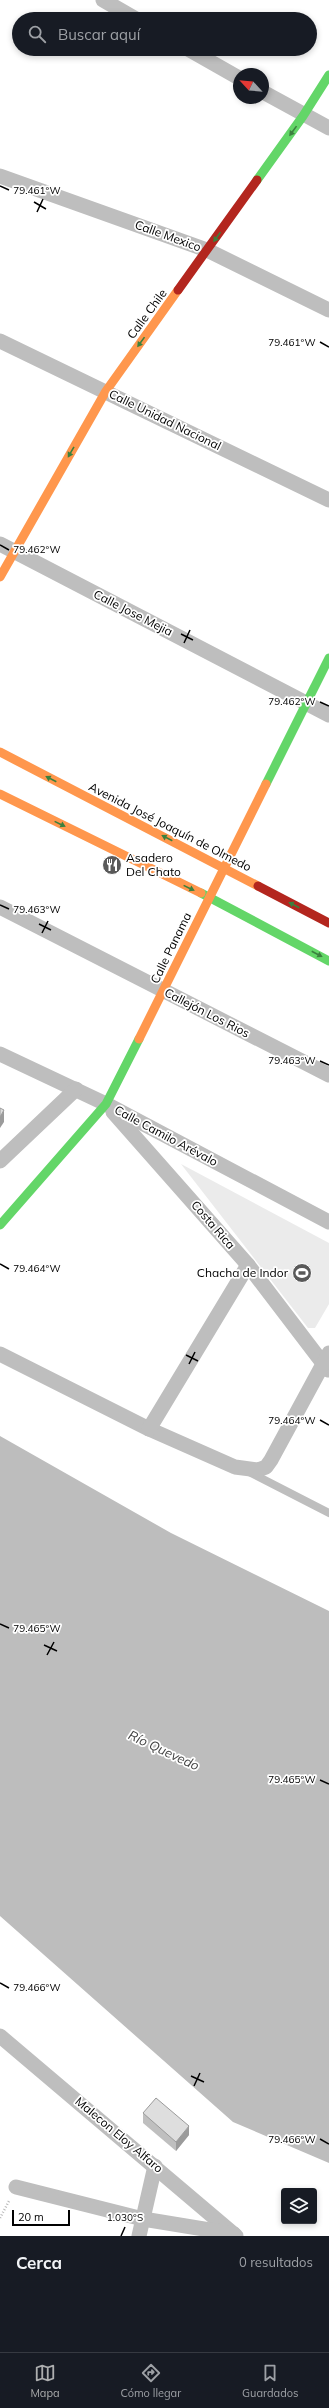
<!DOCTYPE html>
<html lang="es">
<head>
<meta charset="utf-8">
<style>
	body { margin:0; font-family:Mulish,sans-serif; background:#242831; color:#f1f3f6 }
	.controls { position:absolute; right:12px; bottom:12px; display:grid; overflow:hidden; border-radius:4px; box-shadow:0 2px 6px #0003 }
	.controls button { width:36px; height:36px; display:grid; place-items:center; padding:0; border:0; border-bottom:1px solid #363941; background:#171b24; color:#f1f3f6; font:20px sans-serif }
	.compass { position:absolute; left:233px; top:68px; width:36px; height:36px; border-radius:50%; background:#171b24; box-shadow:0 2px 6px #0003; rotate:296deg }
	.scale { position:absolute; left:12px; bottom:10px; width:58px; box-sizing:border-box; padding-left:4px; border:2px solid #000; border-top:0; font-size:11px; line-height:14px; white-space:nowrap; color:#000; -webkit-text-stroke:3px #fff; paint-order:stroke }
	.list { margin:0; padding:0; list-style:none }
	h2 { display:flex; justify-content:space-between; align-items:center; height:52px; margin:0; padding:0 16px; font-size:17px }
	h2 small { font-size:13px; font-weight:400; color:#9ea1a6 }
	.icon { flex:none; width:22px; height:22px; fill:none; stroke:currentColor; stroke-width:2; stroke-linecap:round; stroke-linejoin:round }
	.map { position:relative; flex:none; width:329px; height:2236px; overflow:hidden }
	.search { position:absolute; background:#171b24; box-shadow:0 2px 6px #0003; left:12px; right:12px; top:12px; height:44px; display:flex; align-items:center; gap:10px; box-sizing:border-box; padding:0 14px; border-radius:22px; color:#9ea1a6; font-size:15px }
	.sheet { height:116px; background:#171b24 }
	nav { display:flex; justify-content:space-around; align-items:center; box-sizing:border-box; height:56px; border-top:1px solid #363941; background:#171b24; font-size:11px; color:#9ea1a6 }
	nav a { display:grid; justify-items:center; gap:2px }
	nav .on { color:#adaeaf }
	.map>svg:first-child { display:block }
</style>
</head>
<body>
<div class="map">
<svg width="329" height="2236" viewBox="0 0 329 2236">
	<rect width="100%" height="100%" fill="#fff"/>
	<path fill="#ebebeb" d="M181,1164L329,1243V1304L315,1328H308Z"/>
	<path fill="#bdbdbd" d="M0,1436L171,1533L329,1611V2163L233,2122L0,1916Z"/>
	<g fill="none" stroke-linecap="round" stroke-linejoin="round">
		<path stroke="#b9b9b9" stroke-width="2.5" stroke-dasharray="1 2" stroke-linecap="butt" d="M0,2218L9,2201"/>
		<path stroke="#bebebe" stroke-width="8" d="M249,1472L329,1513"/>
		<g stroke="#bebebe" stroke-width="15">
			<path d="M103,0L136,19"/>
			<path d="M188,49L239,78"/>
			<path d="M263,92L329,128"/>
			<path d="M0,176L207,250L329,310"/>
			<path d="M0,341L329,500"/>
			<path d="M0,544L329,715"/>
			<path d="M0,907L329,1075"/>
			<path d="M0,1054L106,1104L329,1222"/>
			<path d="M113,1112L248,1265L328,1370"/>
			<path d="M0,1161L76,1089"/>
			<path d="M0,1354L149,1429L235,1467L258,1470L266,1467L271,1460L329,1353"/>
			<path d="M149,1429L248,1265"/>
			<path d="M0,2036L236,2236"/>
			<path d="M16,2187L143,2219L234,2234"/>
			<path d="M139,2236L155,2166"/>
		</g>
		<g stroke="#63d668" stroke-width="9">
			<path d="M257,180L303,116L329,75"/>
			<path d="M266,784L329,658"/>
			<path d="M201,893L329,961"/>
			<path d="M0,1225L106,1104L139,1039"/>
		</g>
		<g stroke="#ff974d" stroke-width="9">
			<path d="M0,577L106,391L178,290"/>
			<path d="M0,752L258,886"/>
			<path d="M0,794L201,893"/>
			<path d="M139,1039L266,784"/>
		</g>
		<g stroke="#b3261e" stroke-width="9">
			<path d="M178,290L257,180"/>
			<path d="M258,886L329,923"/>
		</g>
	</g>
	<path fill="#bfbfbf" d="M143,2113L189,2135L176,2151L143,2123Z"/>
	<g fill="#9b9b9b">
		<path d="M4,1110V1122L0,1128V1117Z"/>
		<path d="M189,2126V2135L176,2151V2142Z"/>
	</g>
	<g fill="#dedede" stroke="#9b9b9b">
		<path d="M0,1108L4,1110L0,1117Z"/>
		<path d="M156,2098L189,2126L176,2142L143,2113Z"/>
	</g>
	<defs><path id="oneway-solid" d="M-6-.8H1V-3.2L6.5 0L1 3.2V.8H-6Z"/></defs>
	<g fill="#3b803e">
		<use href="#oneway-solid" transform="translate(293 131) rotate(126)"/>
		<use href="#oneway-solid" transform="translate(217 237) rotate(126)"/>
		<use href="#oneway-solid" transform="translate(141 342) rotate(126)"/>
		<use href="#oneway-solid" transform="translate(71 452) rotate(120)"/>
		<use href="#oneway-solid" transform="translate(51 779) rotate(-153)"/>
		<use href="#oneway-solid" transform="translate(60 824) rotate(26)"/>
		<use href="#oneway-solid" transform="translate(167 838) rotate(-153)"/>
		<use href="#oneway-solid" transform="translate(189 888) rotate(26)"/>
		<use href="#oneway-solid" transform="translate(294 905) rotate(-152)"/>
		<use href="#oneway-solid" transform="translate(317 954) rotate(28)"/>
	</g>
	<path fill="none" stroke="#000" stroke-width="1.5" d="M0,186L9,190M34,202L46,209M37,212L43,199M320,342L329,347M0,545L9,550M181,634L193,640M184,643L190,630M320,702L329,706M0,905L9,909M39,924L51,930M42,933L48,921M320,1061L329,1065M0,1264L9,1269M186,1355L198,1361M189,1364L195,1352M320,1420L329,1425M0,1624L9,1628M44,1645L57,1651M47,1655L54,1642M320,1780L329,1784M0,1983L9,1988M191,2076L204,2082M194,2086L200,2073M320,2139L329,2144M121,2236L125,2227"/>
	<defs>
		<symbol id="restaurant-disc" viewBox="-11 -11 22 22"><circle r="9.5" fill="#595959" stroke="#fff"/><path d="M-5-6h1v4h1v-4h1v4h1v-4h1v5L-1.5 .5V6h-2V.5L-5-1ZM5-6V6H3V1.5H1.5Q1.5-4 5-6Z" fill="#fff"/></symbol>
		<symbol id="stadium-disc" viewBox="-11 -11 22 22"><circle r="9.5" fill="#595959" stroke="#fff"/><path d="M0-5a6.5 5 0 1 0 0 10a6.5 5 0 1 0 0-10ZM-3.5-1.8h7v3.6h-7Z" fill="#fff"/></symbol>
	</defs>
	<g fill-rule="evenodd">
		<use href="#restaurant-disc" x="101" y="854" width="22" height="22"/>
		<use href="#stadium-disc" x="291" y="1262" width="22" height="22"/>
	</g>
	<g text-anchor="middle" stroke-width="3.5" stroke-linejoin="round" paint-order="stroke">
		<g font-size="12" fill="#000" stroke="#fff">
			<text transform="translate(168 236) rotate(20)" y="4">Calle Mexico</text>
			<text transform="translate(147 314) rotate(-54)" y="4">Calle Chile</text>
			<text transform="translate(165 420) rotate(26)" y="4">Calle Unidad Nacional</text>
			<text transform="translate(133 613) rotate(27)" y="4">Calle Jose Mejia</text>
			<text transform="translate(170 827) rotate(27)" y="4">Avenida José Joaquín de Olmedo</text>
			<text transform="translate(171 948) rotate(-64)" y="4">Calle Panama</text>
			<text transform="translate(207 1013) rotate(27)" y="4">Callejón Los Rios</text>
			<text transform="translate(166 1136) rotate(28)" y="4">Calle Camilo Arévalo</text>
			<text transform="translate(213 1225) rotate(49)" y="4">Costa Rica</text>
			<text transform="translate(119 2135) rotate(40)" y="4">Malecon Eloy Alfaro</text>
		</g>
		<g font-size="12" fill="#000" stroke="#fff" text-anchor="start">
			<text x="126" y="862">Asadero<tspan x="126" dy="14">Del Chato</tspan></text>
			<text x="288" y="1277" text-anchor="end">Chacha de Indor</text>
		</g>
		<g font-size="13" font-style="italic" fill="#424242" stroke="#fff">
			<text transform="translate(164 1750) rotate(25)" y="5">Río Quevedo</text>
		</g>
	</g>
	<g font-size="10" text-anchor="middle" fill="#000" stroke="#fff" stroke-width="3.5" stroke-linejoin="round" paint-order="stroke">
		<text x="37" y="194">79.461°W</text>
		<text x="292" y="346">79.461°W</text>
		<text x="37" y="553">79.462°W</text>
		<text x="292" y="705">79.462°W</text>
		<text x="37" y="913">79.463°W</text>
		<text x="292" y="1064">79.463°W</text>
		<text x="37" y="1272">79.464°W</text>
		<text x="292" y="1424">79.464°W</text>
		<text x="37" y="1632">79.465°W</text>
		<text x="292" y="1783">79.465°W</text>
		<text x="37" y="1991">79.466°W</text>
		<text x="292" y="2143">79.466°W</text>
		<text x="125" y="2221">1.030°S</text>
	</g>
</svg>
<div class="controls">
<button><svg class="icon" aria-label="layers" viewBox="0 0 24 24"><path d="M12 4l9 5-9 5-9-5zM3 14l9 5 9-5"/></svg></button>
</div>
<svg class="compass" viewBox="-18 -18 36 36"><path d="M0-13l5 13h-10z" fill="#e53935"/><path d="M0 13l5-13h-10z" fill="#9ea1a6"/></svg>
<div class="scale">20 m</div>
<div class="search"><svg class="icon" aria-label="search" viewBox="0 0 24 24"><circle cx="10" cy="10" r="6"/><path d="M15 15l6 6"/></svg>Buscar aquí</div>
</div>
<section class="sheet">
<h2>Cerca<small>0 resultados</small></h2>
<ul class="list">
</ul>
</section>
<nav>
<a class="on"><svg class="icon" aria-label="map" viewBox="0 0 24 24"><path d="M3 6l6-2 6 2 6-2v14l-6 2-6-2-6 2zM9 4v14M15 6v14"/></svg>Mapa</a>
<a><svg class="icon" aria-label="directions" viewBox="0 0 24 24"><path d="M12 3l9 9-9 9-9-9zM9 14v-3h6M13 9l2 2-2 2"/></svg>Cómo llegar</a>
<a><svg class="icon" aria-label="saved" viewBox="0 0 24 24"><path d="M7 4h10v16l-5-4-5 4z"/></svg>Guardados</a>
</nav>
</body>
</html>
